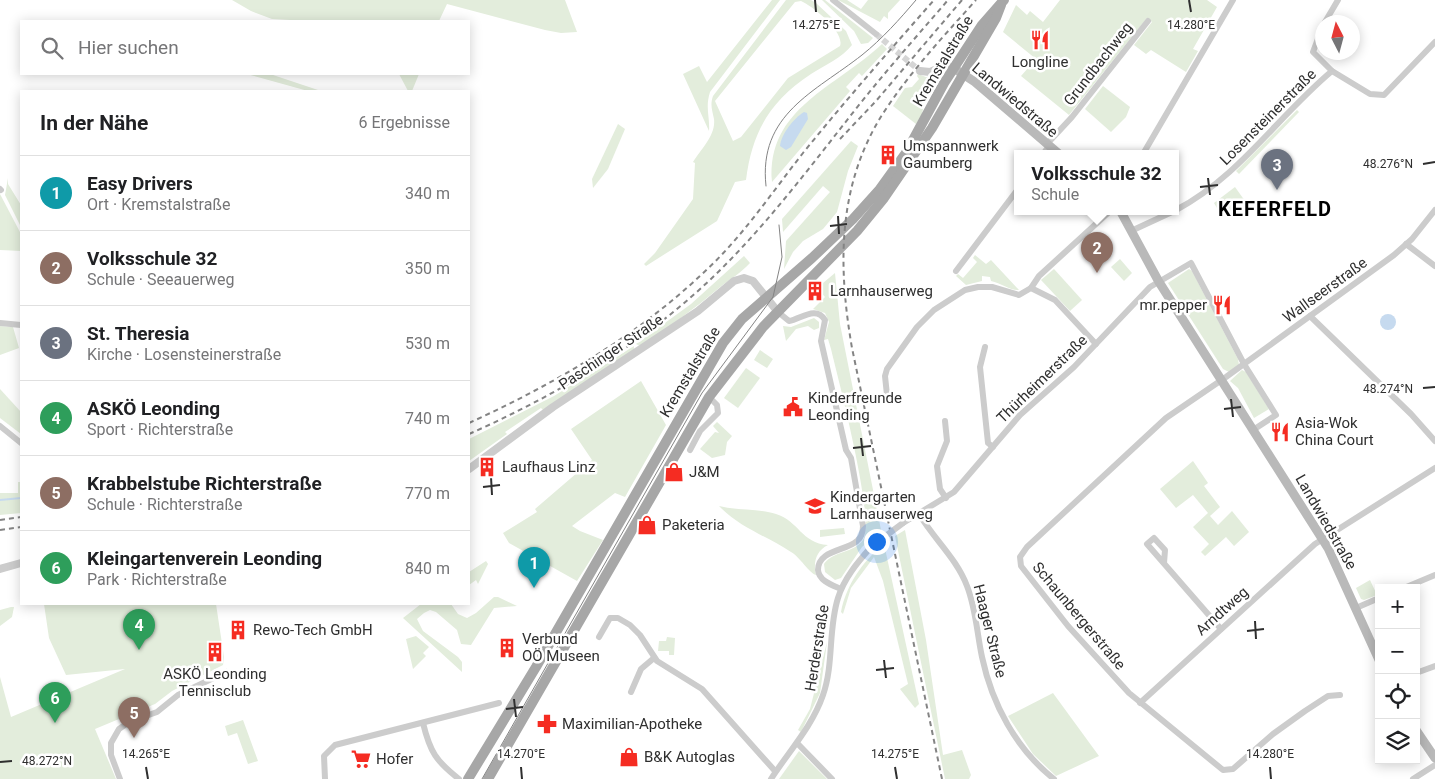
<!DOCTYPE html>
<html lang="de">
<head>
<meta charset="utf-8">
<style>
	body { margin:0; font-family:Roboto,sans-serif; background:#f2f2f2; color:#202124 }
	.controls { position:absolute; right:15px; bottom:15px; display:grid; overflow:hidden; border-radius:0px; box-shadow:0 2px 12px #0003 }
	.controls button { width:45px; height:45px; display:grid; place-items:center; padding:0; border:0; border-bottom:1px solid #e0e0e0; background:#fff; color:#202124; font:25px sans-serif }
	.compass { position:absolute; left:1315px; top:15px; width:45px; height:45px; border-radius:50%; background:#fff; box-shadow:0 2px 12px #0003; rotate:354deg }
	.you { position:absolute; left:876px; top:541px; width:18px; height:18px; margin:-12px; border:4px solid #fff; border-radius:50%; background:#1a73e8; box-shadow:0 0 0 8px #1a73e833 }
	.badge { display:grid; place-items:center; width:32px; height:32px; border-radius:50%; background:#7c3aed; color:#fff; font-size:16px; font-weight:700 }
	.pin { position:absolute; translate:-50% -41px; filter:drop-shadow(0 1px 2px #0008) }
	.pin::after { content:''; position:absolute; top:26px; width:18px; height:15px; background:inherit; clip-path:polygon(0 0,100% 0,50% 100%) }
	.popup { position:absolute; left:1014px; top:150px; width:165px; height:65px; box-sizing:border-box; display:grid; place-content:center; border-radius:0px; background:#fff; filter:drop-shadow(0 1px 4px #0005); font-size:16px; white-space:nowrap; color:#757577 }
	.popup b { font-size:19px; color:#202124 }
	.popup::after { content:''; position:absolute; left:50%; top:100%; margin-left:-10px; border:10px solid transparent; border-top-color:#fff }
	.list { margin:0; padding:0; list-style:none }
	h2 { display:flex; justify-content:space-between; align-items:center; height:65px; margin:0; padding:0 20px; font-size:21px }
	h2 small { font-size:16px; font-weight:400; color:#757577 }
	.list li { display:grid; grid-template-columns:32px 1fr auto; gap:15px; align-items:center; box-sizing:border-box; height:75px; padding:0 20px; border-top:1px solid #e0e0e0 }
	.list b { display:block; font-size:19px; white-space:nowrap }
	.list p { margin:0; font-size:16px; white-space:nowrap; color:#757577 }
	.list em { font-size:16px; font-style:normal; color:#757577 }
	.icon { flex:none; width:28px; height:28px; fill:none; stroke:currentColor; stroke-width:2; stroke-linecap:round; stroke-linejoin:round }
	.map { position:relative; flex:none; width:1435px; height:779px; overflow:hidden }
	.search { position:absolute; background:#fff; box-shadow:0 2px 12px #0003; left:20px; top:20px; width:450px; height:55px; display:flex; align-items:center; gap:12px; box-sizing:border-box; padding:0 18px; border-radius:0px; color:#757577; font-size:19px }
	.panel { position:absolute; background:#fff; box-shadow:0 2px 12px #0003; left:20px; top:90px; width:450px; height:515px; border-radius:0px }
	.map>svg:first-child { display:block }
</style>
</head>
<body>
<div class="map">
<svg width="1435" height="779" viewBox="0 0 1435 779">
	<rect width="100%" height="100%" fill="#fff"/>
	<g fill="#e3eddc" fill-rule="evenodd">
		<path d="M232,0H565L577,32L561,33L545,30L447,4L439,21H308L272,19L251,11Z"/>
		<path d="M772,0H780L710,92C705,108 710,116 709,131L683,74L699,66L707,82Z"/>
		<path d="M786,0H811L816,3L846,31L852,45C842,58 825,65 811,74C770,101 752,132 746,180L735,182L717,221L646,266L644,264L655,253L693,199L695,163L693,162C701,149 716,135 714,119C712,109 710,105 713,96ZM801,1C814,7 845,32 840,46L788,78L741,137L733,141L715,101L795,2Z"/>
		<path d="M822,0H825L873,38L868,43L861,44L854,31Z"/>
		<path d="M838,0H847L861,9L868,0H900L888,13V19L884,16L880,22Z"/>
		<path d="M1060,0H1207L1217,7L1193,49L1198,51L1186,72L1151,50L1146,54L1134,45L1152,22L1147,18L1069,115L1021,76L1036,59L1003,32L1016,5L1027,15L1030,11L1043,22Z"/>
		<path d="M882,44L887,49L862,76L859,73L846,87L850,91L772,182C766,108 837,87 882,44Z"/>
		<path d="M247,74H270L321,91H308Z"/>
		<path d="M399,74H419L412,91H408Z"/>
		<path d="M918,74L926,77L937,74L926,94L922,114L916,124L893,106L905,88L912,87L919,79L917,76Z"/>
		<path d="M1103,86L1130,107L1126,117L1111,132L1085,109Z"/>
		<path d="M1297,110L1299,112L1239,174L1236,171Z"/>
		<path d="M618,124L625,129L608,169L593,188L592,179Z"/>
		<path d="M851,141L858,146L848,171L837,212L823,229L803,241L793,252L784,269L786,241L830,192L823,186L783,232L782,219Z"/>
		<path d="M8,178V184L21,205V227L5,195Z"/>
		<path d="M1235,187L1250,208L1231,213L1229,206L1217,208L1214,203Z"/>
		<path d="M0,194L21,234V251L0,250Z"/>
		<path d="M975,255L986,264L991,260L1019,290C1011,291 1001,283 991,281L990,277L982,276V281L966,285L956,276L958,274L963,278L977,262L973,258Z"/>
		<path d="M744,256L750,263C741,273 730,279 719,288C694,309 668,328 640,346L636,344L691,304Z"/>
		<path d="M1120,259L1132,273L1124,281L1111,267Z"/>
		<path d="M1054,269L1082,300L1070,311L1041,280Z"/>
		<path d="M1189,269L1192,271L1238,359L1239,365L1229,372L1223,369L1168,283Z"/>
		<path d="M835,273L840,324L881,530L862,547L841,578L835,580L825,572L824,564C833,551 854,553 863,540C876,522 838,378 831,349L828,339L824,340L829,322L825,313L813,309L825,297L817,288Z"/>
		<path d="M814,318L819,322V328L814,330L808,326L796,329L786,341L783,326L791,327Z"/>
		<path d="M0,326L13,327L19,348L0,355Z"/>
		<path d="M634,346V350L543,410L541,408L505,432L507,434L469,461V439L554,396Z"/>
		<path d="M760,350L773,359L767,368L754,360Z"/>
		<path d="M746,368L760,378L738,408L724,398Z"/>
		<path d="M1242,370L1246,372L1269,409L1254,418L1238,388L1230,381Z"/>
		<path d="M641,381L666,425L625,497L615,493L572,526L580,531L603,540L577,581L509,543L503,533L537,512L535,509L592,460L571,429Z"/>
		<path d="M0,389L21,412V434L0,418Z"/>
		<path d="M717,422L732,436L727,442L725,455L712,458L700,449L715,432L719,433L713,426Z"/>
		<path d="M1193,461L1208,483L1204,486L1220,507L1210,516L1218,525L1232,511L1249,532L1234,546L1226,537L1205,556L1201,552L1209,544L1193,527L1208,513L1193,495L1176,508L1160,489Z"/>
		<path d="M18,482H21V513L0,515V493H18Z"/>
		<path d="M719,506C738,511 758,508 776,514C799,521 801,543 828,545C816,551 813,562 816,575C809,573 800,557 791,552C767,536 740,528 719,506Z"/>
		<path d="M844,528L845,534L820,537V530Z"/>
		<path d="M905,530L926,640L943,755L962,750L971,775L969,779H945L895,536Z"/>
		<path d="M884,544L919,704L915,708L900,689L908,684L883,581L874,557L851,588L843,614L841,612C846,585 863,561 884,544Z"/>
		<path d="M486,561L488,564L478,584L476,580L469,585V572Z"/>
		<path d="M1370,580L1377,595L1364,600L1361,599L1356,588Z"/>
		<path d="M494,597H498L517,606L494,608L471,645L461,644L457,630L436,612L430,610L424,613L417,619L423,631L458,657L462,662V672L403,618L421,604H451L458,614L467,618L476,613Z"/>
		<path d="M44,604H216L224,657L223,665L172,691L155,704L95,729L116,779H0V677L11,717L125,669L66,675L49,638Z"/>
		<path d="M11,607H14L12,617L0,626V610Z"/>
		<path d="M416,636L429,647L423,653L426,656L413,669L406,639Z"/>
		<path d="M667,637L675,638L674,655H669V651H658L659,641H666Z"/>
		<path d="M827,642L820,693L801,732L798,730L810,709Z"/>
		<path d="M1053,693L1099,756L1056,776L1033,754L1008,716Z"/>
		<path d="M243,720L258,761L248,764L237,733L228,736L225,726Z"/>
		<path d="M799,751L827,779H779Z"/>
	</g>
	<g fill="#c6daef">
		<path d="M804,112L807,113L808,119L791,147L786,150L780,146C781,134 794,118 804,112Z"/>
		<circle cx="1388" cy="322" r="8"/>
	</g>
	<g fill="none" stroke-linecap="round" stroke-linejoin="round">
		<path stroke="#c6daef" stroke-width="2" d="M0,500L21,498"/>
		<path stroke="#d5d5d5" stroke-width="6" stroke-dasharray="6 3" stroke-linecap="butt" d="M876,34L920,71"/>
		<g stroke="#ccc" stroke-width="6">
			<path d="M833,0L876,34"/>
			<path d="M1325,22L1338,0"/>
			<path d="M1332,71L1370,94L1384,95L1435,42"/>
			<path d="M1047,144L1072,117L1148,21"/>
			<path d="M1043,154L1049,146"/>
			<path d="M1143,154L1233,0"/>
			<path d="M0,189L1,190"/>
			<path d="M1176,210C1239,177 1278,116 1332,71L1313,52L1322,28"/>
			<path d="M1131,231L1172,212"/>
			<path d="M1406,244L1435,266"/>
			<path d="M956,271L1018,189"/>
			<path d="M1031,288L1039,276L1109,212"/>
			<path d="M778,312L789,321C801,319 816,305 825,320L821,341L846,450L851,458L863,526C863,532 862,537 857,541C846,551 818,550 818,570C819,581 832,585 841,589"/>
			<path d="M1310,316L1411,414L1435,441"/>
			<path d="M0,323L21,325"/>
			<path d="M985,347L980,367L988,443L993,447"/>
			<path d="M887,395L885,376L887,369L917,327L934,310L965,290L978,287H992L1019,295L1031,288L1055,300L1096,344"/>
			<path d="M945,421L947,441L937,466L940,489L946,498"/>
			<path d="M0,426L21,443"/>
			<path d="M690,450L700,431L718,413L717,405L709,397"/>
			<path d="M919,514C934,539 957,559 967,586C976,609 977,634 982,657C992,704 1016,749 1054,779"/>
			<path d="M903,523L954,492L1020,415L1074,367L1150,287L1191,263L1244,364L1276,415L1253,430"/>
			<path d="M1164,563L1165,550L1154,538L1147,544L1221,629"/>
			<path d="M1404,588L1435,575"/>
			<path d="M1356,608L1379,598"/>
			<path d="M599,637L610,618H618L630,625L640,635L657,661L702,689L775,771"/>
			<path d="M1416,673L1435,666"/>
			<path d="M631,692L641,669L654,658"/>
			<path d="M1340,695L1328,696L1305,711L1273,734L1233,769L1223,770L1129,693L1068,626L1021,566L1020,557L1027,547L1166,418L1226,377L1394,255L1412,239L1435,210"/>
			<path d="M1140,703L1315,544L1435,468"/>
			<path d="M423,723C430,752 436,761 459,779"/>
			<path d="M797,743L832,779"/>
			<path d="M120,779L111,755V743L119,729L129,722L157,712L178,695L226,672"/>
			<path d="M325,779L324,756L335,745L499,703"/>
			<path d="M771,779C789,751 812,727 823,695C834,664 828,629 838,598C844,578 858,562 871,547"/>
			<path d="M1413,779L1435,765"/>
		</g>
		<g stroke="#ccc" stroke-width="8">
			<path d="M920,71L930,72L945,65L954,68"/>
			<path d="M469,469L553,407L698,311L734,281L744,278L753,281L778,312"/>
			<path d="M0,569L21,563"/>
		</g>
		<g stroke="#b9b9b9" stroke-width="9">
			<path d="M958,71L975,82L1059,154"/>
			<path d="M1121,212L1159,282L1328,548L1379,660"/>
			<path d="M1416,730L1435,758"/>
		</g>
		<g stroke="#a7a7a7" stroke-width="10">
			<path d="M468,779L536,667L723,343L742,319L812,258L853,219L880,189L906,153L944,83L982,25L1004,0"/>
			<path d="M488,779L709,397L763,327L857,231L884,198L932,128L996,18L1001,5"/>
		</g>
		<g stroke="#848484" stroke-width="1">
			<path d="M766,186C758,114 815,92 862,55C882,39 900,19 916,0"/>
			<path d="M482,779L702,393L773,297L782,257L779,225"/>
		</g>
		<g stroke="#848484" stroke-width="2" stroke-dasharray="5 4" stroke-linecap="butt">
			<path d="M840,139L876,101L962,0"/>
			<path d="M469,423C552,385 634,338 701,275C741,239 770,195 803,153C845,101 890,50 934,0"/>
			<path d="M469,434C557,395 643,344 713,277C766,226 810,167 855,110C885,72 917,36 948,0"/>
			<path d="M0,520L21,517"/>
			<path d="M0,530L21,527"/>
			<path d="M942,779L852,348C838,267 837,187 882,115C909,73 943,37 976,0"/>
		</g>
		<path stroke="#ccc" stroke-width="6" d="M871,547L903,523"/>
	</g>
	<path fill="none" stroke="#2f2f2f" stroke-width="2" d="M815,0L816,12M1189,0L1191,12M1423,164L1435,162M1208,178L1210,195M1200,187L1218,185M838,216L839,234M830,226L847,224M1423,388L1435,387M1231,399L1233,417M1224,409L1241,407M861,438L863,456M853,448L871,446M491,477L492,495M483,487L500,485M1255,621L1256,639M1247,631L1264,629M884,660L886,678M876,670L894,668M514,699L516,717M506,709L523,707M0,762L12,761M146,767L148,779M521,767L522,779M895,767L897,779M1270,767L1271,779"/>
	<defs>
		<symbol id="restaurant-bare" viewBox="-9 -9 18 18"><path d="M-5-6h1v4h1v-4h1v4h1v-4h1v5L-1.5 .5V6h-2V.5L-5-1ZM5-6V6H3V1.5H1.5Q1.5-4 5-6Z" fill="#f52c22" stroke="#fff" stroke-width="2.5" paint-order="stroke"/></symbol>
		<symbol id="building-bare" viewBox="-9 -9 18 18"><path d="M-4-6H4V6H1V3H-1V6H-4ZM-2.5-4.3h1.7v1.8h-1.7ZM.8-4.3h1.7v1.8H.8ZM-2.5-1h1.7V.8h-1.7ZM.8-1h1.7V.8H.8Z" fill="#f52c22" stroke="#fff" stroke-width="2.5" paint-order="stroke"/></symbol>
		<symbol id="civic-bare" viewBox="-9 -9 18 18"><path d="M-.6-6.5H3V-4.5H.6V-3L4-1V1h2V6H-6V1h2V-1L-.6-3ZM-1.2 2.5V6h2.4V2.5Z" fill="#f52c22" stroke="#fff" stroke-width="2.5" paint-order="stroke"/></symbol>
		<symbol id="shop-bare" viewBox="-9 -9 18 18"><path d="M-5-2.5h2.3a2.7 3.5 0 0 1 5.4 0H5L5.5 6h-11ZM-1.5-2.5h3a1.5 2.3 0 0 0-3 0Z" fill="#f52c22" stroke="#fff" stroke-width="2.5" paint-order="stroke"/></symbol>
		<symbol id="school-bare" viewBox="-9 -9 18 18"><path d="M0-5L7-2L0 1L-7-2ZM-4 1L0 2.5L4 1V4Q0 6-4 4Z" fill="#f52c22" stroke="#fff" stroke-width="2.5" paint-order="stroke"/></symbol>
		<symbol id="pharmacy-bare" viewBox="-9 -9 18 18"><path d="M-2-6h4v4h4v4h-4v4h-4v-4h-4v-4h4Z" fill="#f52c22" stroke="#fff" stroke-width="2.5" paint-order="stroke"/></symbol>
		<symbol id="supermarket-bare" viewBox="-9 -9 18 18"><path d="M-6-5.5h2.5l.6 2H6L4.5 2H-2.5L-4.4-4H-6ZM-1.5 3.2a1.3 1.3 0 1 0 .1 0ZM3 3.2a1.3 1.3 0 1 0 .1 0Z" fill="#f52c22" stroke="#fff" stroke-width="2.5" paint-order="stroke"/></symbol>
	</defs>
	<g fill-rule="evenodd">
		<use href="#restaurant-bare" x="1026" y="26" width="28" height="28"/>
		<use href="#building-bare" x="874" y="141" width="28" height="28"/>
		<use href="#building-bare" x="801" y="277" width="28" height="28"/>
		<use href="#restaurant-bare" x="1208" y="291" width="28" height="28"/>
		<use href="#civic-bare" x="779" y="393" width="28" height="28"/>
		<use href="#restaurant-bare" x="1266" y="418" width="28" height="28"/>
		<use href="#building-bare" x="473" y="453" width="28" height="28"/>
		<use href="#shop-bare" x="660" y="458" width="28" height="28"/>
		<use href="#school-bare" x="801" y="492" width="28" height="28"/>
		<use href="#shop-bare" x="633" y="511" width="28" height="28"/>
		<use href="#building-bare" x="224" y="616" width="28" height="28"/>
		<use href="#building-bare" x="493" y="634" width="28" height="28"/>
		<use href="#building-bare" x="201" y="638" width="28" height="28"/>
		<use href="#pharmacy-bare" x="533" y="710" width="28" height="28"/>
		<use href="#shop-bare" x="615" y="743" width="28" height="28"/>
		<use href="#supermarket-bare" x="347" y="745" width="28" height="28"/>
	</g>
	<g text-anchor="middle" stroke-width="5" stroke-linejoin="round" paint-order="stroke">
		<g font-size="15" fill="#2f2f2f" stroke="#fff">
			<text transform="translate(943 61) rotate(-59)" y="5">Kremstalstraße</text>
			<text transform="translate(1098 64) rotate(-52)" y="5">Grundbachweg</text>
			<text transform="translate(1015 100) rotate(40)" y="5">Landwiedstraße</text>
			<text transform="translate(1268 117) rotate(-45)" y="5">Losensteinerstraße</text>
			<text transform="translate(1325 290) rotate(-36)" y="5">Wallseerstraße</text>
			<text transform="translate(611 352) rotate(-34)" y="5">Paschinger Straße</text>
			<text transform="translate(690 372) rotate(-59)" y="5">Kremstalstraße</text>
			<text transform="translate(1042 379) rotate(-44)" y="5">Thürheimerstraße</text>
			<text transform="translate(1326 522) rotate(60)" y="5">Landwiedstraße</text>
			<text transform="translate(1222 611) rotate(-42)" y="5">Arndtweg</text>
			<text transform="translate(1079 616) rotate(50)" y="5">Schaunbergerstraße</text>
			<text transform="translate(990 631) rotate(76)" y="5">Haager Straße</text>
			<text transform="translate(817 648) rotate(-81)" y="5">Herderstraße</text>
		</g>
		<g font-size="15" fill="#2f2f2f" stroke="#fff" text-anchor="start">
			<text x="1040" y="67" text-anchor="middle">Longline</text>
			<text x="903" y="151">Umspannwerk<tspan x="903" dy="17">Gaumberg</tspan></text>
			<text x="830" y="296">Larnhauserweg</text>
			<text x="1207" y="310" text-anchor="end">mr.pepper</text>
			<text x="808" y="403">Kinderfreunde<tspan x="808" dy="17">Leonding</tspan></text>
			<text x="1295" y="428">Asia-Wok<tspan x="1295" dy="17">China Court</tspan></text>
			<text x="502" y="472">Laufhaus Linz</text>
			<text x="689" y="477">J&amp;M</text>
			<text x="830" y="502">Kindergarten<tspan x="830" dy="17">Larnhauserweg</tspan></text>
			<text x="662" y="530">Paketeria</text>
			<text x="253" y="635">Rewo-Tech GmbH</text>
			<text x="522" y="644">Verbund<tspan x="522" dy="17">OÖ Museen</tspan></text>
			<text x="215" y="679" text-anchor="middle">ASKÖ Leonding<tspan x="215" dy="17">Tennisclub</tspan></text>
			<text x="562" y="729">Maximilian-Apotheke</text>
			<text x="644" y="762">B&amp;K Autoglas</text>
			<text x="376" y="764">Hofer</text>
		</g>
		<g font-size="20" font-weight="bold" letter-spacing="1" fill="#000" stroke="#fff">
			<text x="1275" y="216">KEFERFELD</text>
		</g>
	</g>
	<g font-size="12" text-anchor="middle" fill="#2f2f2f" stroke="#fff" stroke-width="5" stroke-linejoin="round" paint-order="stroke">
		<text x="816" y="29">14.275°E</text>
		<text x="1191" y="29">14.280°E</text>
		<text x="1388" y="168">48.276°N</text>
		<text x="1388" y="393">48.274°N</text>
		<text x="146" y="758">14.265°E</text>
		<text x="521" y="758">14.270°E</text>
		<text x="895" y="758">14.275°E</text>
		<text x="1270" y="758">14.280°E</text>
		<text x="47" y="765">48.272°N</text>
	</g>
</svg>
<div class="controls">
<button>+</button>
<button>−</button>
<button><svg class="icon" aria-label="locate" viewBox="0 0 24 24"><circle cx="12" cy="12" r="6"/><path d="M12 2v4M12 18v4M2 12h4M18 12h4"/></svg></button>
<button><svg class="icon" aria-label="layers" viewBox="0 0 24 24"><path d="M12 4l9 5-9 5-9-5zM3 14l9 5 9-5"/></svg></button>
</div>
<svg class="compass" viewBox="-18 -18 36 36"><path d="M0-13l5 13h-10z" fill="#e53935"/><path d="M0 13l5-13h-10z" fill="#757577"/></svg>
<div class="you"></div>
<div class="pin badge" style="left:534px;top:588px;background:#0f9aa8">1</div>
<div class="pin badge" style="left:1097px;top:273px;background:#8d6e63">2</div>
<div class="popup"><b>Volksschule 32</b>Schule</div>
<div class="pin badge" style="left:1277px;top:190px;background:#6b7280">3</div>
<div class="pin badge" style="left:139px;top:650px;background:#2e9e5b">4</div>
<div class="pin badge" style="left:134px;top:738px;background:#8d6e63">5</div>
<div class="pin badge" style="left:55px;top:723px;background:#2e9e5b">6</div>
<div class="search"><svg class="icon" aria-label="search" viewBox="0 0 24 24"><circle cx="10" cy="10" r="6"/><path d="M15 15l6 6"/></svg>Hier suchen</div>
<section class="panel">
<h2>In der Nähe<small>6 Ergebnisse</small></h2>
<ul class="list">
<li><span class="badge" style="background:#0f9aa8">1</span><div><b>Easy Drivers</b><p>Ort · Kremstalstraße</p></div><em>340 m</em></li>
<li><span class="badge" style="background:#8d6e63">2</span><div><b>Volksschule 32</b><p>Schule · Seeauerweg</p></div><em>350 m</em></li>
<li><span class="badge" style="background:#6b7280">3</span><div><b>St. Theresia</b><p>Kirche · Losensteinerstraße</p></div><em>530 m</em></li>
<li><span class="badge" style="background:#2e9e5b">4</span><div><b>ASKÖ Leonding</b><p>Sport · Richterstraße</p></div><em>740 m</em></li>
<li><span class="badge" style="background:#8d6e63">5</span><div><b>Krabbelstube Richterstraße</b><p>Schule · Richterstraße</p></div><em>770 m</em></li>
<li><span class="badge" style="background:#2e9e5b">6</span><div><b>Kleingartenverein Leonding</b><p>Park · Richterstraße</p></div><em>840 m</em></li>
</ul>
</section>
</div>
</body>
</html>
